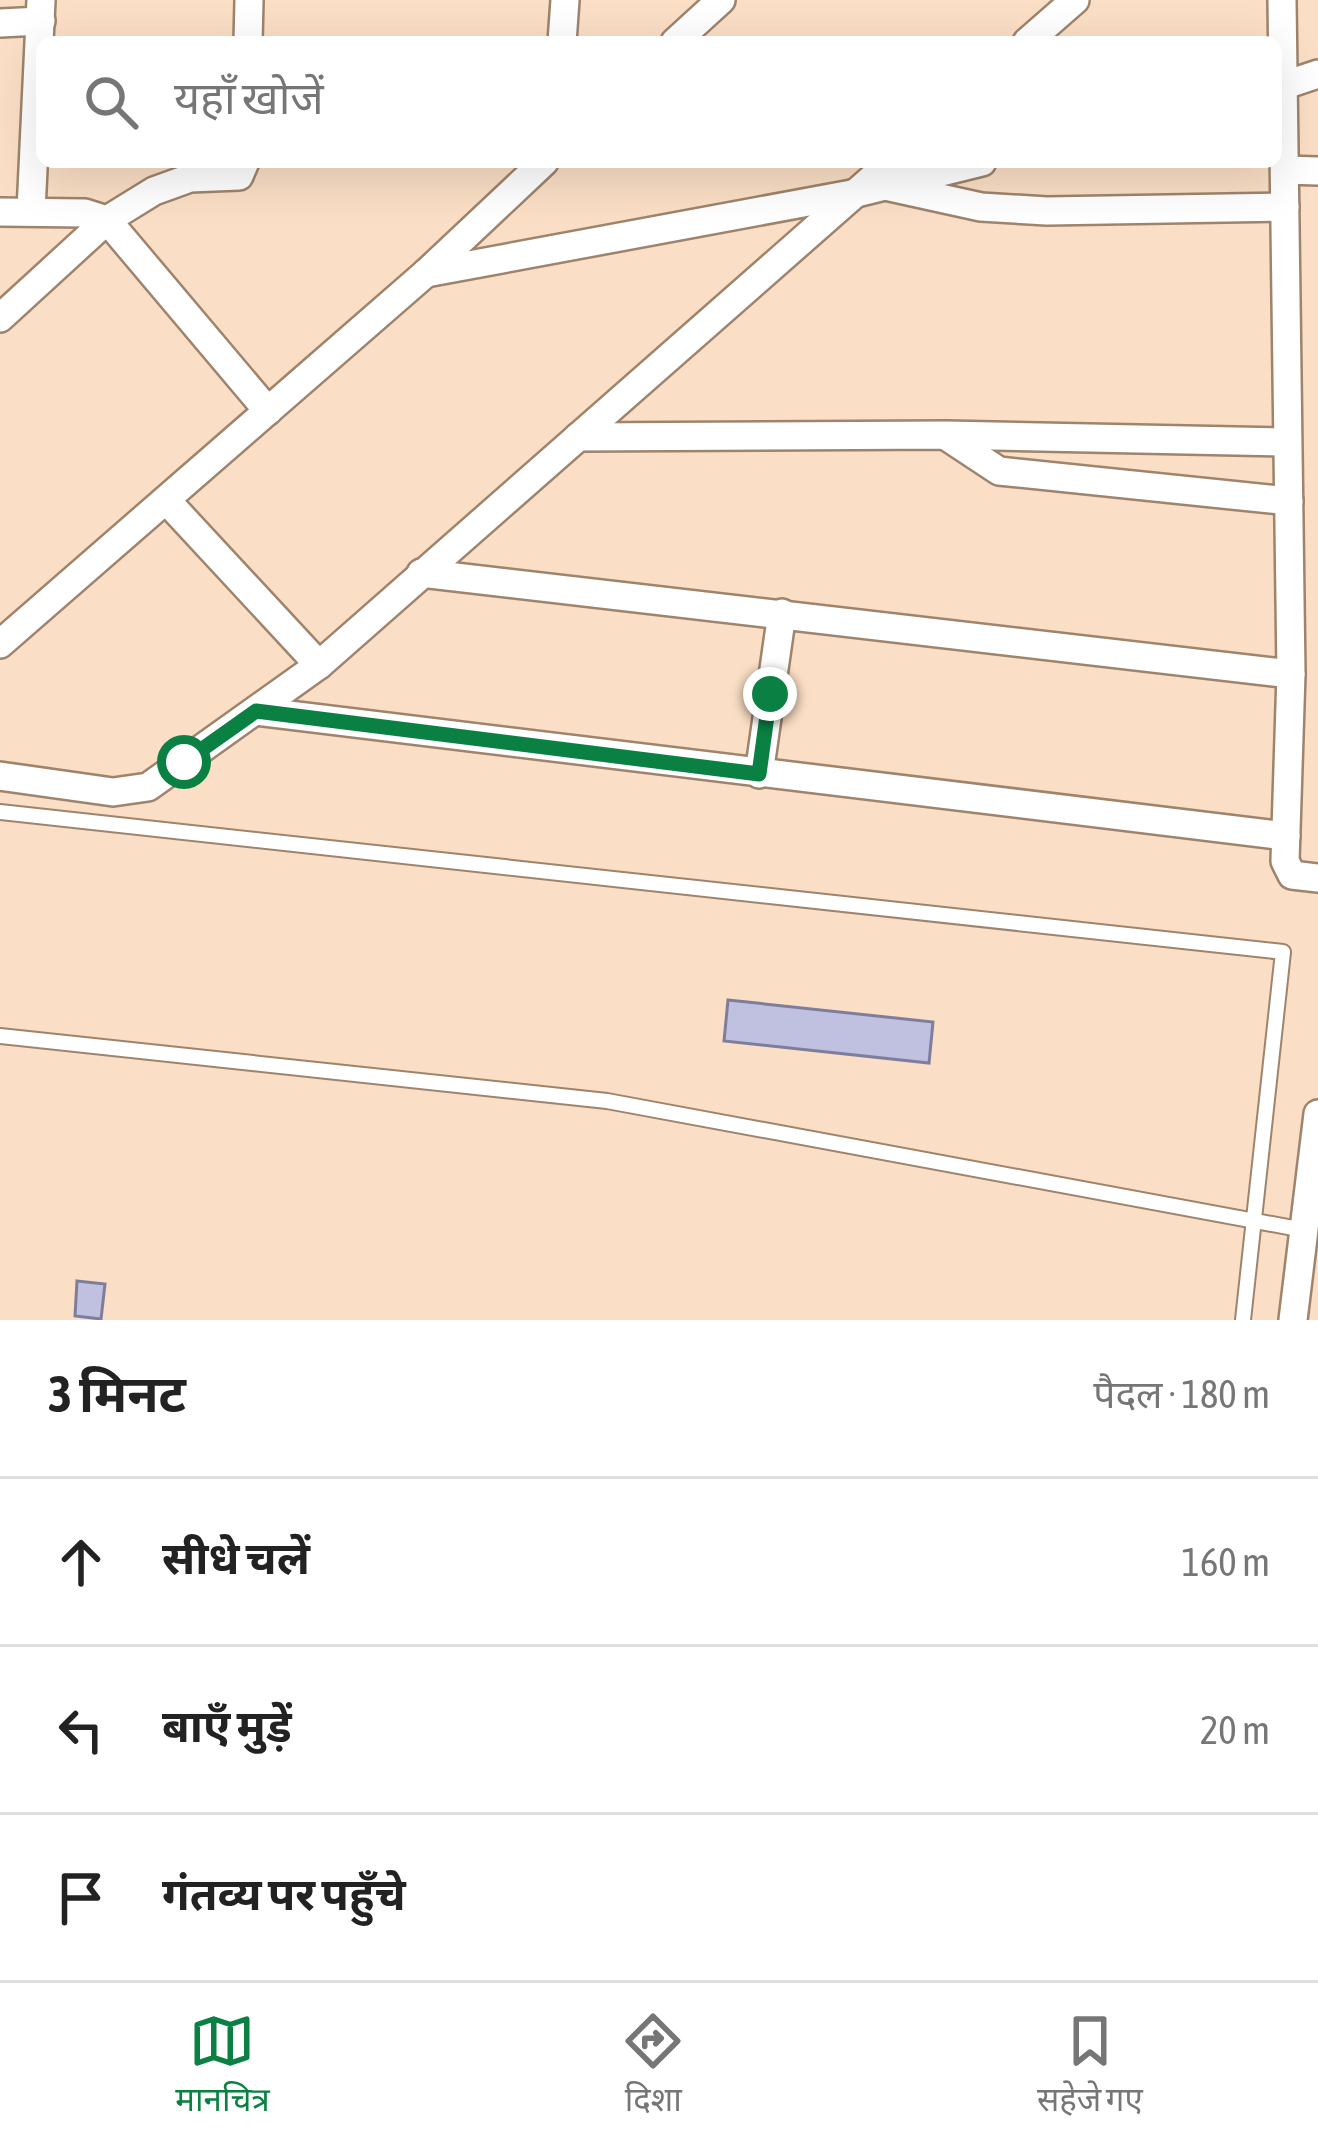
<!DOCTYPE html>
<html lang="hi">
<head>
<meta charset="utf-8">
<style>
	body { margin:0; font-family:"Asap Condensed","Noto Sans Devanagari",sans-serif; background:#f6f6f6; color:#222 }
	.stop { position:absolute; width:36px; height:36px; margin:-27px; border:9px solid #0b8043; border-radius:50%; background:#fff }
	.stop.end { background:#0b8043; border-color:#fff; box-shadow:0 3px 12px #0008 }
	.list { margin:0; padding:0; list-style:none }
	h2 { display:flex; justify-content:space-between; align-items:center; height:156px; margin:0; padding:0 48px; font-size:51px }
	h2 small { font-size:39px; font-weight:400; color:#767676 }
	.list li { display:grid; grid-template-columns:78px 1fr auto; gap:36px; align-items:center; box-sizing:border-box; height:168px; padding:0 48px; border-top:3px solid #e0e0e0 }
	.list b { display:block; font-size:45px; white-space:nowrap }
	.list em { font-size:39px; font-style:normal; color:#767676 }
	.icon { flex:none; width:66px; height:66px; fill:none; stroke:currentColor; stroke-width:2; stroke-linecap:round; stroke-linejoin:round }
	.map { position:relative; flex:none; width:1318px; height:1320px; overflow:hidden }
	.search { position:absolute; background:#fff; box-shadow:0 12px 48px #0002; left:36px; right:36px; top:36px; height:132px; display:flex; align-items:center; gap:30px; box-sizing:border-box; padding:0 42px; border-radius:18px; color:#767676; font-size:45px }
	.sheet { height:660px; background:#fff }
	nav { display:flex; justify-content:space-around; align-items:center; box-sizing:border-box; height:168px; border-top:3px solid #e0e0e0; background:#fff; font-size:33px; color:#767676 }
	nav a { display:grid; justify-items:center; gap:6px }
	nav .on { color:#0b8043 }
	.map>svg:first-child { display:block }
</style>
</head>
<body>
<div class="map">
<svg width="1318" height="1320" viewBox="0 0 1318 1320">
	<rect width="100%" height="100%" fill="#fadec5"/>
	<g fill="#c0c0e1" stroke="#7e7e9c" stroke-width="3">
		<path d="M728,1000L933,1022L929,1063L724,1041Z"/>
		<path d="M77,1281L105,1284L101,1319L75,1316Z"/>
	</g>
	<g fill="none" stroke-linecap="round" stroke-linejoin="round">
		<defs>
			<g id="lane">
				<path d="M0,812L1283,952L1243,1320"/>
				<path d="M0,1036L607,1101L1304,1230"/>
			</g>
			<g id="street">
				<path d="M1282,0L1291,674L1285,861L1292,875L1318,878"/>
				<path d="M0,23L41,21"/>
				<path d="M248,42L249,0"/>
				<path d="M562,42L565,0"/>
				<path d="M675,42L721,0"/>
				<path d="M1027,42L1075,0"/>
				<path d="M1276,88L1318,74"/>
				<path d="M1285,170L1318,171"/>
				<path d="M890,187L981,207L1047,211L1285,207"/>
				<path d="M31,211L41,0"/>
				<path d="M0,212L85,213L107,220L268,411"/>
				<path d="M426,273L857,193L982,162"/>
				<path d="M0,318L107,220L154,191L190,178L239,176L245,162"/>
				<path d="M946,436L999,471L1289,501"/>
				<path d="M578,437L946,435L1285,442"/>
				<path d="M167,501L319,665"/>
				<path d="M421,573L1291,674"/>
				<path d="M0,644L426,273L544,162"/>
				<path d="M256,711L1286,836"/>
				<path d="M759,774L782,613"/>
				<path d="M0,776L113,792L148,787L319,665L891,162"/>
				<path d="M1293,1320L1318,1114"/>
			</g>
		</defs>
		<use href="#lane" stroke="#9e846d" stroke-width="18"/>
		<use href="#street" stroke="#9e846d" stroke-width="32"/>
		<use href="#lane" stroke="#fff" stroke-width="14"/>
		<use href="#street" stroke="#fff" stroke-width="27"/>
	</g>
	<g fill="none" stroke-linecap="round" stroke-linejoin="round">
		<path stroke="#0b8043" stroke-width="15" d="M184,762L256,711L759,774L770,694"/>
	</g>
</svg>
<div class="stop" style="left:184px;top:762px"></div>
<div class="stop end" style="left:770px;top:694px"></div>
<div class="search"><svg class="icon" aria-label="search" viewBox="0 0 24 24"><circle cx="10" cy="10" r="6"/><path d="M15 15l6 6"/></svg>यहाँ खोजें</div>
</div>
<section class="sheet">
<h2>3 मिनट<small>पैदल · 180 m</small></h2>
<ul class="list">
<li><svg class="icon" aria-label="ahead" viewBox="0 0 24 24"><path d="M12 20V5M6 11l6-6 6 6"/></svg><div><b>सीधे चलें</b></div><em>160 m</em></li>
<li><svg class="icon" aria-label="left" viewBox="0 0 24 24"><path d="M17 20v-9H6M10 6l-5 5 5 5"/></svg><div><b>बाएँ मुड़ें</b></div><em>20 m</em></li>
<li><svg class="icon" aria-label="arrive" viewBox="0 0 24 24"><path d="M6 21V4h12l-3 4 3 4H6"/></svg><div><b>गंतव्य पर पहुँचे</b></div></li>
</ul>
</section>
<nav>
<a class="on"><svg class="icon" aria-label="map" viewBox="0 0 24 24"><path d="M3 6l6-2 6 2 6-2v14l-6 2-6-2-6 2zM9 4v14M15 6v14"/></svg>मानचित्र</a>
<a><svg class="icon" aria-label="directions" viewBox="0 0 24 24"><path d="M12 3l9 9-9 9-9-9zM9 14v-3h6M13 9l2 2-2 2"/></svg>दिशा</a>
<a><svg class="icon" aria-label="saved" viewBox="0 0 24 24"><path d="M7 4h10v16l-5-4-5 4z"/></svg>सहेजे गए</a>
</nav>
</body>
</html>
